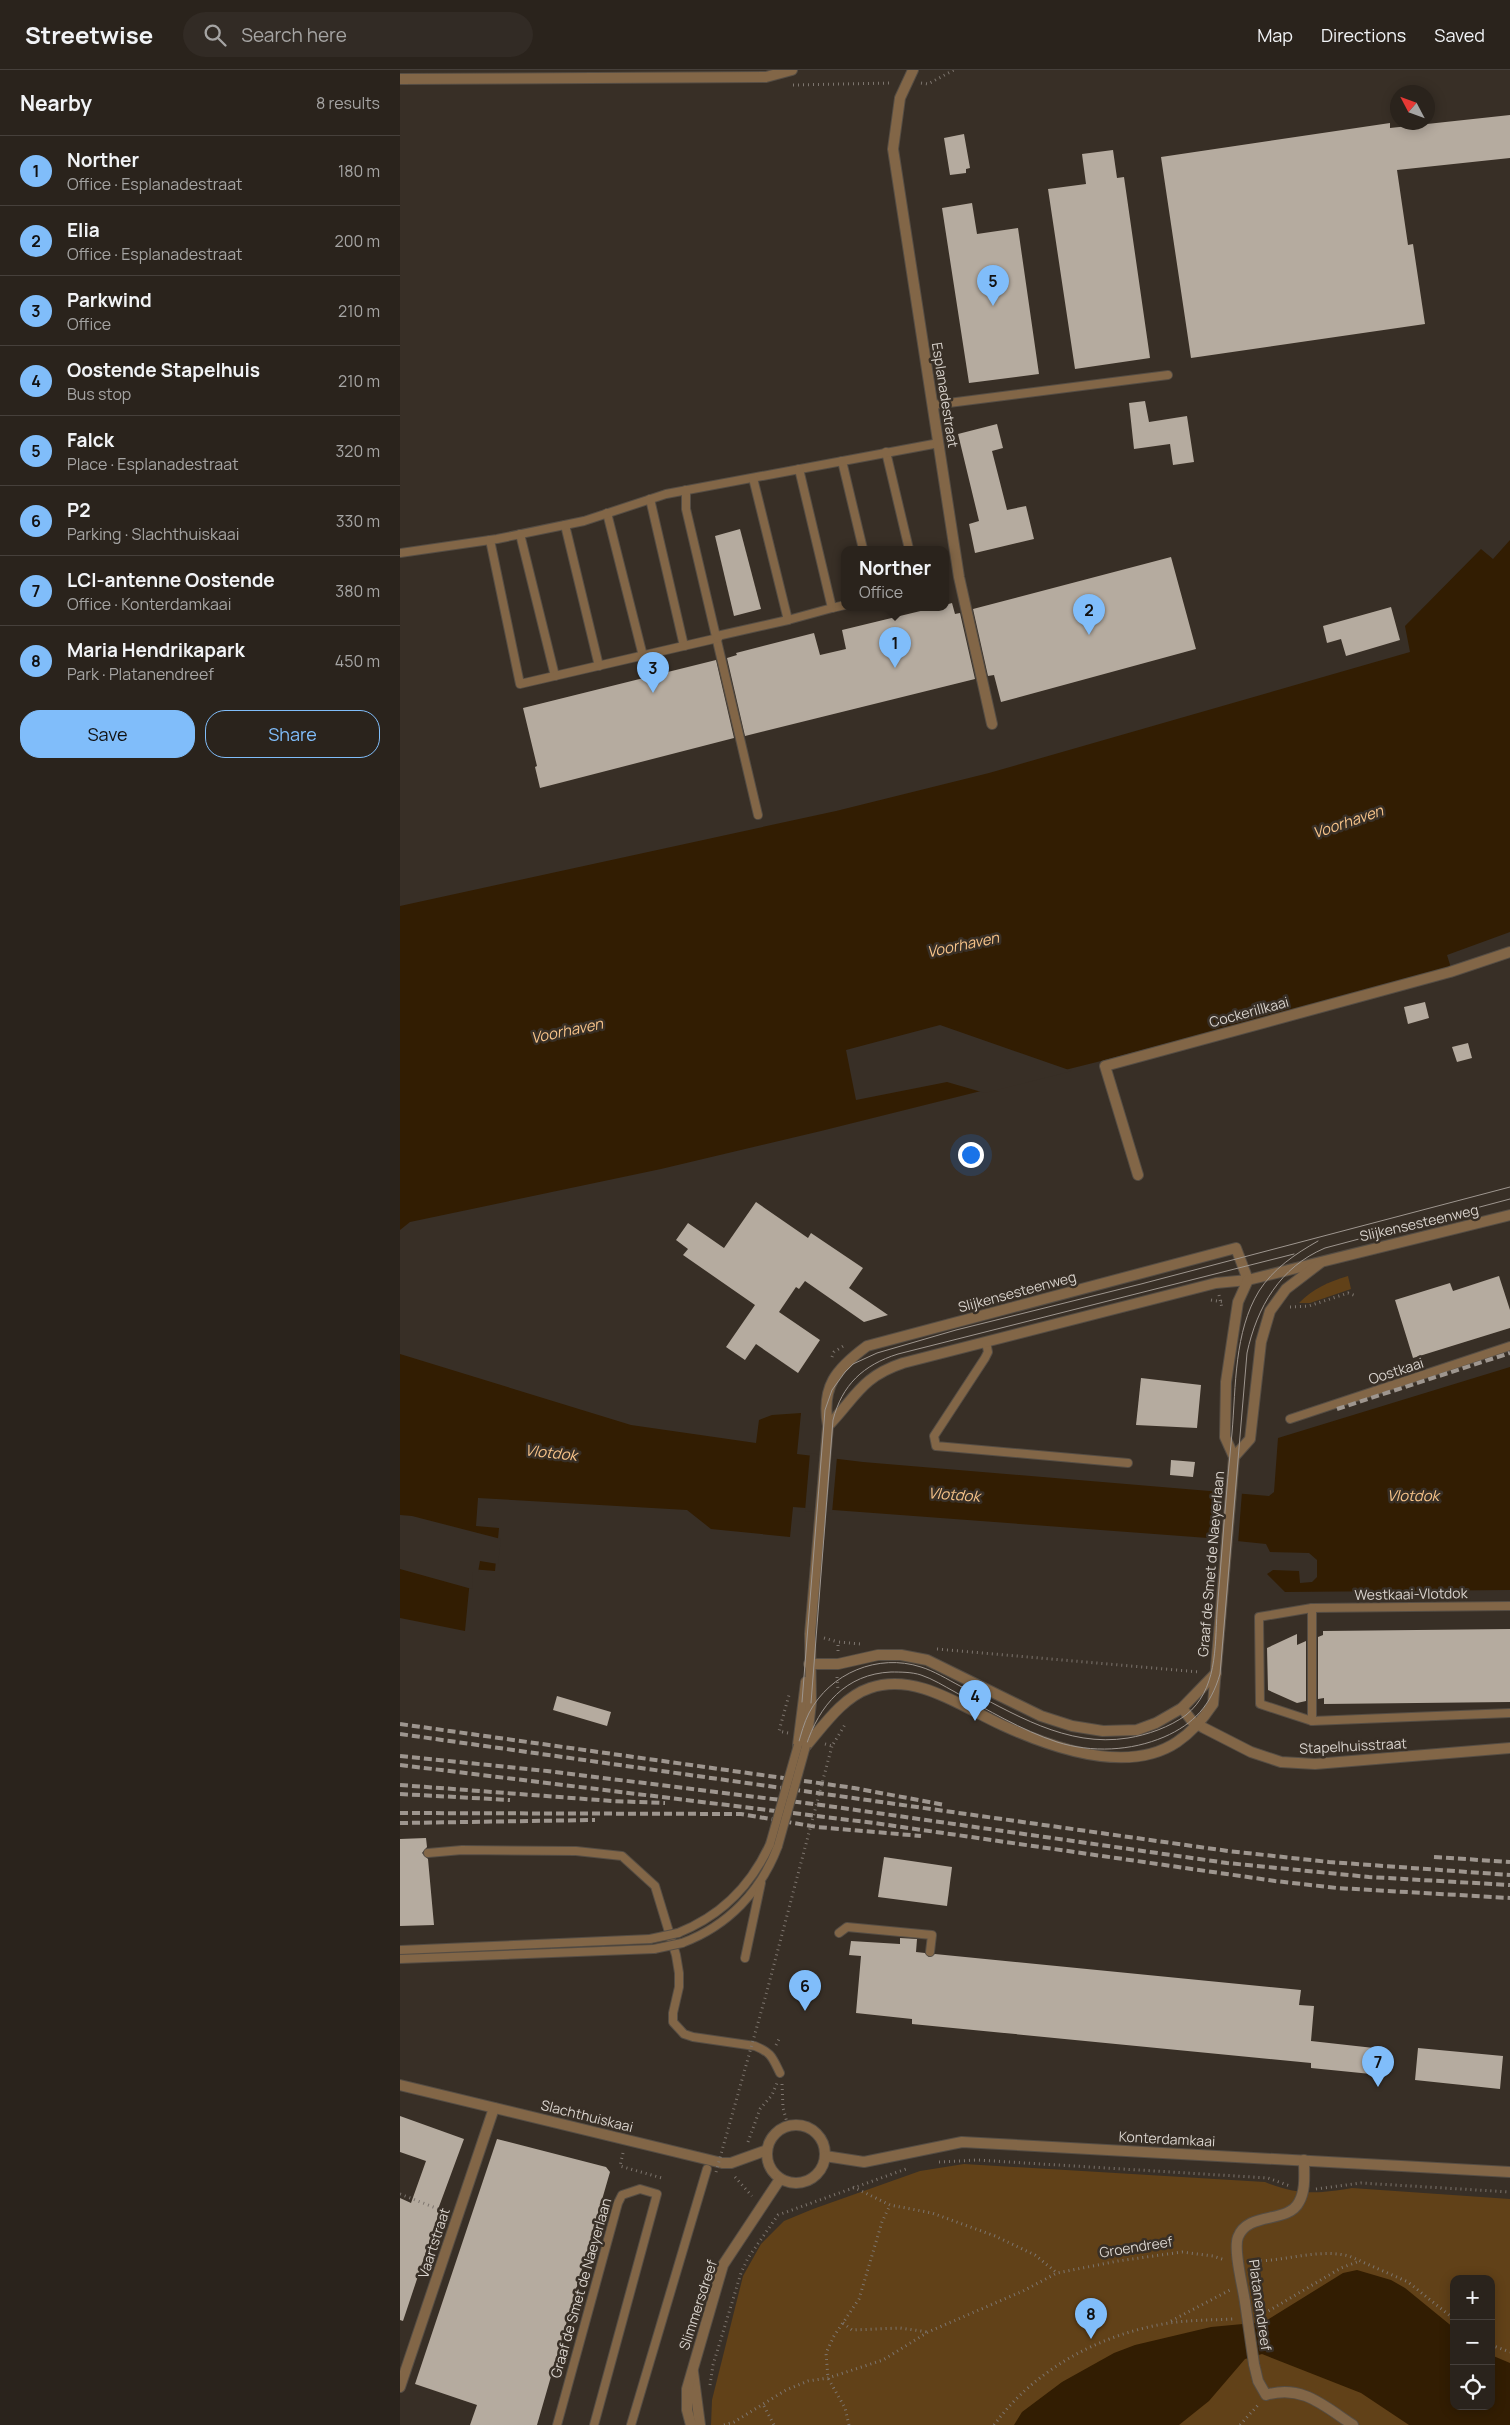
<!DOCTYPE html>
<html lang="en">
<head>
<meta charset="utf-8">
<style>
	body { margin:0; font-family:Manrope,sans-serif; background:#322b25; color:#f1f3f6 }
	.controls { position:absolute; right:15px; bottom:15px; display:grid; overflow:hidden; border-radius:10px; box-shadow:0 2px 12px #0003 }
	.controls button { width:45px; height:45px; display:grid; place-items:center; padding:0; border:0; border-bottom:1px solid #46403b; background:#2a231c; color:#f1f3f6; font:25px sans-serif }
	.compass { position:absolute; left:990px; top:15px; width:45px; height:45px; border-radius:50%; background:#2a231c; box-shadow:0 2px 12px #0003; rotate:311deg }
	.you { position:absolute; left:570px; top:1084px; width:18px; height:18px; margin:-12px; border:4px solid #fff; border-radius:50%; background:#1a73e8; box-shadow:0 0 0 8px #1a73e833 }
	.badge { display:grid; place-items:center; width:32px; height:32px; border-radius:50%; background:#80bdfa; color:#111; font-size:16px; font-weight:700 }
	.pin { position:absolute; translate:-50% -41px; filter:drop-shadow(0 1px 2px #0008) }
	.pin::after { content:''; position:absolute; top:26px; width:18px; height:15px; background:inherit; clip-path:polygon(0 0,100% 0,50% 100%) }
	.popup { position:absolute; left:441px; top:476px; width:108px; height:65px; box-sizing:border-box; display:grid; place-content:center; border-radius:10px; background:#2a231c; filter:drop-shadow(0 1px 4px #0005); font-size:16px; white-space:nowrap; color:#a5a4a3 }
	.popup b { font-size:19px; color:#f1f3f6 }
	.popup::after { content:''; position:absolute; left:50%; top:100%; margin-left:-10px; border:10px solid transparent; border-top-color:#2a231c }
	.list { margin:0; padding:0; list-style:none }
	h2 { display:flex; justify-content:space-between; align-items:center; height:65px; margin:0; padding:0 20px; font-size:21px }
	h2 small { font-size:16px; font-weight:400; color:#a5a4a3 }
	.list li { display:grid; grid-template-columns:32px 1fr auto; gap:15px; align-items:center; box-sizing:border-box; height:70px; padding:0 20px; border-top:1px solid #46403b }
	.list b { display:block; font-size:19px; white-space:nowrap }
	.list p { margin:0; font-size:16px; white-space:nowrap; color:#a5a4a3 }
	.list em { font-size:16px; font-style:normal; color:#a5a4a3 }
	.actions { display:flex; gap:10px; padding:15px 20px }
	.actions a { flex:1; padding:11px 0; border:1px solid #80bdfa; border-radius:20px; text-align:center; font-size:18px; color:#80bdfa }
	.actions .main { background:#80bdfa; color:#111 }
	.icon { flex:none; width:28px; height:28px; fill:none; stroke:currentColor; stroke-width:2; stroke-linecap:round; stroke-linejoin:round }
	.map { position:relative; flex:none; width:1110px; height:2355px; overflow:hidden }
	header { display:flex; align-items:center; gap:30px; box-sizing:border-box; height:70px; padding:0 25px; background:#2a231c; border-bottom:1px solid #46403b }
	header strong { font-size:24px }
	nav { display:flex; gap:28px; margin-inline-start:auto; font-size:18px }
	.search { width:350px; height:45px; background:#322b25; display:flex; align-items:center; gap:12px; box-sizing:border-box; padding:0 18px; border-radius:28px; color:#a5a4a3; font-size:19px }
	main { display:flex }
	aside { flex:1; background:#2a231c }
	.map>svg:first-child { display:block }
</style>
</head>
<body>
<header>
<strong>Streetwise</strong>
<div class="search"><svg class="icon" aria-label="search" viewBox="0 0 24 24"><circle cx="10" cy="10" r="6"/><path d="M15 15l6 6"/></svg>Search here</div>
<nav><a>Map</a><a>Directions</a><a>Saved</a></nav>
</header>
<main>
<aside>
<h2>Nearby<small>8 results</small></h2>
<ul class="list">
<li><span class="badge">1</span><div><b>Norther</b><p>Office · Esplanadestraat</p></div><em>180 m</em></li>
<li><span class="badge">2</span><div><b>Elia</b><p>Office · Esplanadestraat</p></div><em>200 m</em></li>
<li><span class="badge">3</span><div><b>Parkwind</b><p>Office</p></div><em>210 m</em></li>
<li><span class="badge">4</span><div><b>Oostende Stapelhuis</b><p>Bus stop</p></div><em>210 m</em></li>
<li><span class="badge">5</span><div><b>Falck</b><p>Place · Esplanadestraat</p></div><em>320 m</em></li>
<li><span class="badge">6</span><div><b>P2</b><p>Parking · Slachthuiskaai</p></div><em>330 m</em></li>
<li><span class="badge">7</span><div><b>LCI-antenne Oostende</b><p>Office · Konterdamkaai</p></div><em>380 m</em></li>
<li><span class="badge">8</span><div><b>Maria Hendrikapark</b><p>Park · Platanendreef</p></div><em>450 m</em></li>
</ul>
<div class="actions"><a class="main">Save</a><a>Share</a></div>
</aside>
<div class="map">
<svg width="1110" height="2355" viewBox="0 0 1110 2355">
	<rect width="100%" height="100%" fill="#382f26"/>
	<g fill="#614118" fill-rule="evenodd">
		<path d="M948,1206L951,1219L910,1233H899C914,1218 928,1212 948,1206Z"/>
		<path d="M564,2094L865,2112C897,2125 918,2124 952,2118L1110,2129V2355H311L312,2330L343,2206L361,2174L384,2151L413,2139L520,2101ZM1054,2209H1091V2336H1054Z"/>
	</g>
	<g fill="#321d02">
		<path d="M1110,470V862L1047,885L1051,898L697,992L421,1061L261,1099L10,1152L0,1160V836L436,741L589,703L1010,582L1005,556L1081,479L1093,489Z"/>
		<path d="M0,1284L231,1355L356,1373L359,1350L372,1345L401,1343L397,1384L463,1392L869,1426L874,1422L878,1368L1110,1297V1520L885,1522L867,1504L873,1500L899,1501L900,1513L912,1512L917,1507V1490L909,1483L870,1482L866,1474L808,1468L393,1437L390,1467L311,1459L287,1440L78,1428L76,1456L99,1458L95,1501L71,1499L65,1561L0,1548Z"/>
		<path d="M957,2200L991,2210L1005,2218L1054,2258V2336H1091V2285L1110,2293V2355H1009L961,2323L862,2284L845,2289L809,2331L779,2355H614L622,2342L662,2312L714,2283L735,2275L811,2257L864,2252L943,2203Z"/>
	</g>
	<g fill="#382f26">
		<path d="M540,955L672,1001L585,1023L547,1012L456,1030L446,980Z"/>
		<path d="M410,1383L437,1387L432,1443L405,1441Z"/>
		<path d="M819,1420L842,1422L838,1474L815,1471Z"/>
		<path d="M0,1445L12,1446L101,1469L98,1494L80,1491L78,1502H73L72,1519L0,1499Z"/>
	</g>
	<g fill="#b5ab9f">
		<path d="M1110,45V88L997,100L1008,175L1013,174L1025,254L791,288L761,87L990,53V58Z"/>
		<path d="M564,64L570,98L566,99V103L550,105L544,68Z"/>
		<path d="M713,80L717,108L724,107L750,288L675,299L648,119L686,114L682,84Z"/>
		<path d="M572,133L577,164L618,158L639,304L569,313L542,138Z"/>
		<path d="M745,331L749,352L787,346L794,392L773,395L770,374L734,379L729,333Z"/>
		<path d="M597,354L603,378L592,381L607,440L626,436L634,469L575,483L569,454L579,451L558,364Z"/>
		<path d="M340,459L361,539L334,546L315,466Z"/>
		<path d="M771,487L796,579L601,632L594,605L588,606L573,539Z"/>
		<path d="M552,533L555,544L560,543L575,609L345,666L327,588L337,585L336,583L414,563L420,585L446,579L442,560L537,537H545V535Z"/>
		<path d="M991,537L1000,570L946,586L941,569L927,573L923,556Z"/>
		<path d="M316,590L334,668L140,718L135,697L137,696L123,638Z"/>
		<path d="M1025,932L1029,948L1008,954L1004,937Z"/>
		<path d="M1068,973L1072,988L1057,992L1052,977Z"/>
		<path d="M356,1132L408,1168L411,1163L463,1198L449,1218L488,1245L464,1252L405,1211L399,1219L396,1217L379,1242L420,1270L398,1303L356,1274L345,1290L326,1277L355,1235L283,1185L288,1179L276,1170L288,1153L324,1178Z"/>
		<path d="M1099,1206L1110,1240V1258L1013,1288L995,1230L1050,1213L1053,1221Z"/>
		<path d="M741,1308L801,1315L797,1358L736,1355Z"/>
		<path d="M771,1390L795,1392L793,1407L770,1405Z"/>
		<path d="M1110,1559V1632L924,1634V1628L918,1629V1567L923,1565V1561Z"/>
		<path d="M897,1564V1575L906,1571V1631L897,1633L868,1620L867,1578Z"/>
		<path d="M157,1626L211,1642L207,1656L153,1640Z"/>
		<path d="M26,1768L27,1777L22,1783L28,1789L34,1855L0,1856V1769Z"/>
		<path d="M484,1787L552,1797L547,1836L478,1827Z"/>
		<path d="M500,1868L517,1869L516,1882L525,1883L529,1887L535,1884L901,1920L899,1935L914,1936L911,1971L983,1979L981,2005L911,1998V1993L512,1954V1949L456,1943L461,1886L449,1885L451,1871L500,1874Z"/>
		<path d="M1018,1978L1103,1986L1100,2019L1015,2010Z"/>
		<path d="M0,2046L64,2069L37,2142L39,2143L3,2251L0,2250V2128L11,2133L26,2091L0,2082Z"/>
		<path d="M97,2069L206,2097L210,2102L137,2355H70L77,2335L15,2314Z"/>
	</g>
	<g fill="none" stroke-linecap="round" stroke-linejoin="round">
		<defs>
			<g id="lane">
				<path d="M533,335L768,305"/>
				<path d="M486,382L509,479"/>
				<path d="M442,391L463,479"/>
				<path d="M286,420V439L358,745"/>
				<path d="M250,429L284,576"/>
				<path d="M207,443L243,586"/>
				<path d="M165,455L199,596"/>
				<path d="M120,464L155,606"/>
				<path d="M90,470L120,614L318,568"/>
				<path d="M0,483L97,469L184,451L266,424L539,373"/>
				<path d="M432,538L445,535"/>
				<path d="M388,550L432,538L399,399"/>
				<path d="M317,566L388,550L353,408"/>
				<path d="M586,1272L588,1282L585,1288L534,1366L536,1376L728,1393"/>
				<path d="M890,1349L1110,1276"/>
				<path d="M1110,1536L912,1538L859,1547L860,1634L912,1651L1110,1643"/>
				<path d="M912,1538V1651"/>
				<path d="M28,1783L62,1780L176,1781L222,1786L255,1816L276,1885L279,1903V1917L273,1943V1952L284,1964L293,1967L355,1976C372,1983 372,1987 380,2003"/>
				<path d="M278,1863C321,1846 351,1816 370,1774"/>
				<path d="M439,1863L447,1857L532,1865L530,1882"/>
				<path d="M282,1873C328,1856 361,1821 378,1776"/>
				<path d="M0,1880L250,1869"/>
				<path d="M345,1888L361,1813"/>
				<path d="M0,1889L254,1879"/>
				<path d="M157,2355L218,2133L222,2125L240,2119L257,2124L194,2355"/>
				<path d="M231,2355L307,2099"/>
			</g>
			<g id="street">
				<path d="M513,0L500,28L493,79L559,507L592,654"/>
				<path d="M0,9L366,7L392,0"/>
				<path d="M738,1105L705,996L1050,902L1110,882"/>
				<path d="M428,1356C456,1327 461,1307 503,1293L816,1213L848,1210L1110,1145"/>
				<path d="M834,1387L850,1369L861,1272L870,1241L886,1219L920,1193"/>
				<path d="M409,1594H438L478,1585H501L527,1590L641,1646L672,1656L703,1661L737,1660L756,1653L782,1638L816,1603"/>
				<path d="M782,1638L792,1651L804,1658L851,1682L881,1692L915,1694L1110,1678"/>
				<path d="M398,1675L406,1612"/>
				<path d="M406,1675L411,1633L410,1564L428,1356C421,1316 436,1299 467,1276L836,1178L848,1210"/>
				<path d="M406,1676C424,1655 443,1627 470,1618C516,1602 562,1637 602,1655C650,1677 728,1705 777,1672C792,1662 803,1649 813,1634L834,1387L825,1367L826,1312L838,1232L848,1210"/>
				<path d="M0,2015L322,2093H331L367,2080"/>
				<circle cx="396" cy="2084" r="29"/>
				<path d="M425,2086L464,2092L562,2072L1110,2102"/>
				<path d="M845,2232C843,2217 833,2180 838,2167C848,2141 888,2154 899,2132C906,2120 904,2104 904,2090"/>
				<path d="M854,2294L858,2311L866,2325C902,2314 924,2336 953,2355"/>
				<path d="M293,2302L300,2355"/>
				<path d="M0,2317L94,2038"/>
				<path d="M291,2355L287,2340V2319L323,2195L380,2109"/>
			</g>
		</defs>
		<use href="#lane" stroke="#554d44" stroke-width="10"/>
		<use href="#street" stroke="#554d44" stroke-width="12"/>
		<g stroke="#7d756e" stroke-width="3" stroke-dasharray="1 4" stroke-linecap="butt">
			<path d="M521,13L528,14L554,0"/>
			<path d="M393,15L492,13"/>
			<path d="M819,1225L822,1238"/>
			<path d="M811,1230L824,1232"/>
			<path d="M890,1237L909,1236L948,1223L956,1226"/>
			<path d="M432,1287L434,1282L445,1275"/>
			<path d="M424,1568L438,1572"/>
			<path d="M537,1579L799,1602"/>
			<path d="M438,1581V1572L461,1574"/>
			<path d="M437,1607L438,1620"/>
			<path d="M388,1663L379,1661L389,1625"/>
			<path d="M425,1674L432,1676L446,1653"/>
			<path d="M376,1975L380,1967"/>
			<path d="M382,2014L383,2038L388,2056"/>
			<path d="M348,2072L360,2039L372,2025L377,2013"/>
			<path d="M223,2083L220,2096L262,2108"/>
			<path d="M539,2092L577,2090L868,2108L890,2116"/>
			<path d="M335,2107L352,2126"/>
			<path d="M453,2117L490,2135L532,2143L595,2166L635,2185L657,2203"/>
			<path d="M916,2119L961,2113L1110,2122"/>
			<path d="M0,2124L46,2142"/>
			<path d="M851,2191C884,2192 917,2178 949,2186L1008,2212L1054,2249"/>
			<path d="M860,2246L941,2198L957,2192"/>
			<path d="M771,2251L830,2220"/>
			<path d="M443,2253L452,2260L500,2258L528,2262"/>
			<path d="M1091,2275L1110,2282"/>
			<path d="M310,2315L313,2295L341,2203L348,2188L378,2145L506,2099"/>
			<path d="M364,2336L374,2355"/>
			<path d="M324,2355L334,2352L386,2320L408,2311L428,2308L483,2290L528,2262L623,2221L657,2203L718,2191L782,2182L813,2186L825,2190"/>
			<path d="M449,2355L445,2338L428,2308L426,2283L434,2266L459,2229L482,2152L490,2135"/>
			<path d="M594,2355C635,2299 700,2264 769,2253C790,2250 812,2250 834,2249"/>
			<path d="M840,2355L858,2335"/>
		</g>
		<use href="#lane" stroke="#826647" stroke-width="8"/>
		<use href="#street" stroke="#826647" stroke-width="10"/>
		<g stroke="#9e968f" stroke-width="1">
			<path d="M402,1632L425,1340L432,1320L445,1302L453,1294L477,1283L556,1260L741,1214L1110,1117"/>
			<path d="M411,1633L433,1350C442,1315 463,1295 498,1284L894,1184"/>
			<path d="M398,1675C401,1664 404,1653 409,1643C430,1603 478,1583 521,1597C534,1601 547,1609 560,1616C613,1643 666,1678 728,1668C747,1665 770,1657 786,1645C817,1620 815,1578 817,1542C822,1482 826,1422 832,1363C836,1316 834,1262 859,1221C873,1199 895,1184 918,1171"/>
			<path d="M406,1676C419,1635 446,1604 491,1602C500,1602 512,1602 521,1605C533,1609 544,1616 555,1622C588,1640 621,1660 657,1672C692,1683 731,1681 764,1667C794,1654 811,1635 820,1604L847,1283C857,1237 880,1197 925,1178L1110,1129"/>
		</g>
		<g stroke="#9e968f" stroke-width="4" stroke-dasharray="8 4" stroke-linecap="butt">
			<path d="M937,1339L1110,1283"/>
			<path d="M0,1654L454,1718L545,1735"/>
			<path d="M0,1664L828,1781L929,1792L1110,1805"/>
			<path d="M0,1686L147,1701L421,1735L827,1793L969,1807L1110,1815"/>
			<path d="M0,1695L474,1753L875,1811L937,1818L1110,1828"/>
			<path d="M0,1715L212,1731L265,1733"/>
			<path d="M0,1724L110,1730"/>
			<path d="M0,1743L341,1744L417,1757L521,1766"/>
			<path d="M0,1753L195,1750"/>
			<path d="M1034,1787L1110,1792"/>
		</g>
		<defs>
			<g id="lane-bridge">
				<path d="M370,1774L398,1675"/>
				<path d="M378,1776L406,1676"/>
				<path d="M250,1869L278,1863"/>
				<path d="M254,1879L282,1873"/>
			</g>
			<path id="street-bridge" d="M845,2232L854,2294"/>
		</defs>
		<use href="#lane-bridge" stroke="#554d44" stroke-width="10" stroke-linecap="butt"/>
		<use href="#street-bridge" stroke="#554d44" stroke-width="12" stroke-linecap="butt"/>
		<path stroke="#7d756e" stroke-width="3" stroke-dasharray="1 4" stroke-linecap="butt" d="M316,2102L367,1921L432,1676"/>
		<use href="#lane-bridge" stroke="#826647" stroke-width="8"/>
		<use href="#street-bridge" stroke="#826647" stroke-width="10"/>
	</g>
	<g text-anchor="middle" stroke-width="5" stroke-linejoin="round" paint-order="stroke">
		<g font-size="14" fill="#d9d3cd" stroke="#382f26">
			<text transform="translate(545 325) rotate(81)" y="5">Esplanadestraat</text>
			<text transform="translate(849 942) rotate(-15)" y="5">Cockerillkaai</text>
			<text transform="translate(1019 1153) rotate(-13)" y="5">Slijkensesteenweg</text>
			<text transform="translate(617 1222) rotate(-15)" y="5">Slijkensesteenweg</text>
			<text transform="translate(996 1301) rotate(-18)" y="5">Oostkaai</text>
			<text transform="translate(811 1494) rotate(-85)" y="5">Graaf de Smet de Naeyerlaan</text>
			<text transform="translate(1011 1524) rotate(-1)" y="5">Westkaai-Vlotdok</text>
			<text transform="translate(953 1676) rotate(-3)" y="5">Stapelhuisstraat</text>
			<text transform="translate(187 2046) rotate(14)" y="5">Slachthuiskaai</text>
			<text transform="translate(767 2069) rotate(3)" y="5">Konterdamkaai</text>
			<text transform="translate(34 2173) rotate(-72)" y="5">Vaartstraat</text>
			<text transform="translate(736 2177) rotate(-9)" y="5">Groendreef</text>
			<text transform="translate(181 2218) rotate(-74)" y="5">Graaf de Smet de Naeyerlaan</text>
			<text transform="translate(298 2235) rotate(-72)" y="5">Slimmersdreef</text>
			<text transform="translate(860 2235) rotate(82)" y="5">Platanendreef</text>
		</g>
		<g font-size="15" font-style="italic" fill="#f8c48a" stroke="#382f26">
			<text transform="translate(948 752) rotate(-19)" y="5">Voorhaven</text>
			<text transform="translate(563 875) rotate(-12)" y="5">Voorhaven</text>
			<text transform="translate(167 961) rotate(-12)" y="5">Voorhaven</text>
			<text transform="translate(151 1383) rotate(6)" y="5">Vlotdok</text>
			<text transform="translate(554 1425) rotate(4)" y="5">Vlotdok</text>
			<text x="1013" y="1431">Vlotdok</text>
		</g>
	</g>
</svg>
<div class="controls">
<button>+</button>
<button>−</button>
<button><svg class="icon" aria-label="locate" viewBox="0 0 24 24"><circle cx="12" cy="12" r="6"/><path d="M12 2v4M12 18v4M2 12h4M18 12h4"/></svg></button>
</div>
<svg class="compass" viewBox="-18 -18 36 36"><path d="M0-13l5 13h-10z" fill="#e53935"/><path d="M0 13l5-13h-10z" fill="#a5a4a3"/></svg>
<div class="you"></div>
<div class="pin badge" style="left:495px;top:598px">1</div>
<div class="popup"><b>Norther</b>Office</div>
<div class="pin badge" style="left:689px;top:565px">2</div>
<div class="pin badge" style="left:253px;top:623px">3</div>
<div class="pin badge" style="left:575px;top:1651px">4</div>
<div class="pin badge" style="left:593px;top:236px">5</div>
<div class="pin badge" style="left:405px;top:1941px">6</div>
<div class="pin badge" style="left:978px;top:2017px">7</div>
<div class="pin badge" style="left:691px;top:2269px">8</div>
</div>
</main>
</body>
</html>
